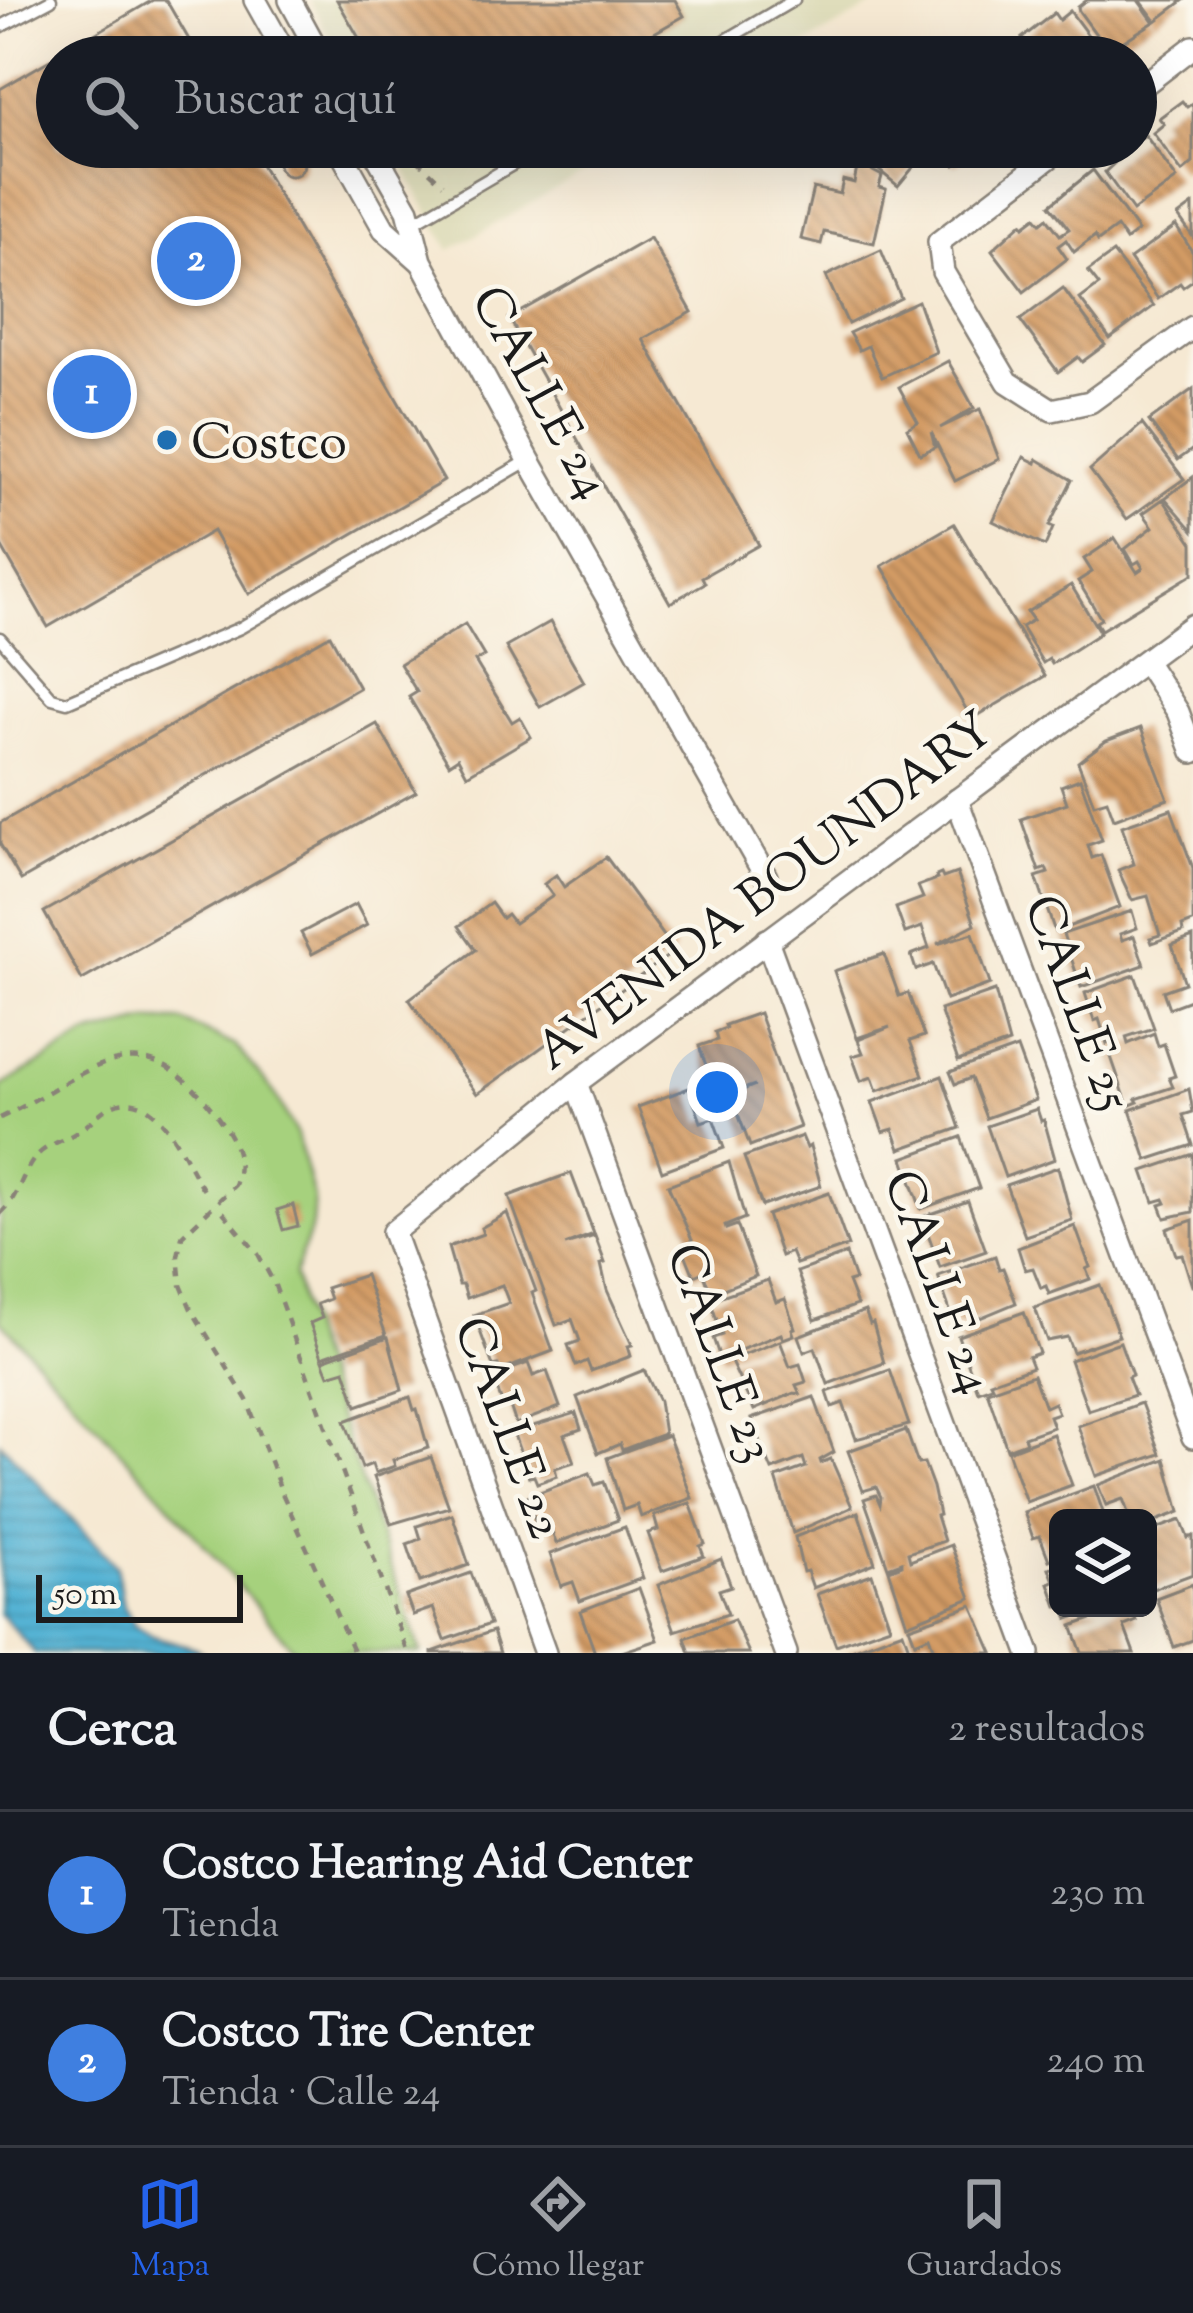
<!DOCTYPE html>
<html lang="es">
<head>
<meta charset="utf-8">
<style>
	body { margin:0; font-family:"Sorts Mill Goudy",serif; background:#242831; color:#f1f3f6 }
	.controls { position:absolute; right:36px; bottom:36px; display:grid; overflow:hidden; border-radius:18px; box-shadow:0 12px 48px #0002 }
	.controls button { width:108px; height:108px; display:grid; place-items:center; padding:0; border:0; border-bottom:3px solid #363941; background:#171b24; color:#f1f3f6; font:60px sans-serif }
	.scale { position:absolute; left:36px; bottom:30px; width:207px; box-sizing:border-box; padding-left:12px; border:6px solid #1c1c1c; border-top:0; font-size:33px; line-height:42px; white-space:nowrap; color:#1c1c1c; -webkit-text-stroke:9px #fbf7ec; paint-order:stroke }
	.you { position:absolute; left:717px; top:1092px; width:42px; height:42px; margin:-30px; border:9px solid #fff; border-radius:50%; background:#1a73e8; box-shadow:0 0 0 18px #1a73e833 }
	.badge { display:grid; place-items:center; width:78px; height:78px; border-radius:50%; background:#2563eb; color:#fff; font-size:39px; font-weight:700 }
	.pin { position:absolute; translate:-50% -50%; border:6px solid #fff; box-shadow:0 3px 12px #0006 }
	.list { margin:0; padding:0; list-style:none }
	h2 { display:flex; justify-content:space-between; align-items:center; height:156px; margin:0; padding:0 48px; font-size:51px }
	h2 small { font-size:39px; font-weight:400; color:#9ea1a6 }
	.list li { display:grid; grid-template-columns:78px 1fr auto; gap:36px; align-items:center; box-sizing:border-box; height:168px; padding:0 48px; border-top:3px solid #363941 }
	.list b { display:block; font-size:45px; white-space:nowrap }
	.list p { margin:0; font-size:39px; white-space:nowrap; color:#9ea1a6 }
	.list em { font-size:39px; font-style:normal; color:#9ea1a6 }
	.icon { flex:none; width:66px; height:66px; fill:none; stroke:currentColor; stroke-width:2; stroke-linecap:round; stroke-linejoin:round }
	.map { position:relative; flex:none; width:1193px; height:1653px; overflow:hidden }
	.search { position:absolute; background:#171b24; box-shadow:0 12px 48px #0002; left:36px; right:36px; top:36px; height:132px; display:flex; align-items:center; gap:30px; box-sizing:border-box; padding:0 42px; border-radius:66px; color:#9ea1a6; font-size:45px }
	.sheet { height:492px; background:#171b24 }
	nav { display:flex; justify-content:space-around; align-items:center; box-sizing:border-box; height:168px; border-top:3px solid #363941; background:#171b24; font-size:33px; color:#9ea1a6 }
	nav a { display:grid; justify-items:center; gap:6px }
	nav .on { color:#2563eb }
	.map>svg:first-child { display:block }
</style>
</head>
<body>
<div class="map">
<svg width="1193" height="1653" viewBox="0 0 1193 1653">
	<defs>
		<pattern id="water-rules" width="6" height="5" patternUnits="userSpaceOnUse" patternTransform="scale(3)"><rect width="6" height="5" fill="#55b3d4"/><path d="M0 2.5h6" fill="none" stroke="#4999b5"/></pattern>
		<pattern id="building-back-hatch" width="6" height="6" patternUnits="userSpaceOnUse" patternTransform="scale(3)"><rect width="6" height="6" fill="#d39b65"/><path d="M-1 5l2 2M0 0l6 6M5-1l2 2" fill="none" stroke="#aa7e52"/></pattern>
	</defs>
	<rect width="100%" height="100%" fill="#fbf7ec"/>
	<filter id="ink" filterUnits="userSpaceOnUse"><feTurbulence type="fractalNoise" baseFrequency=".00833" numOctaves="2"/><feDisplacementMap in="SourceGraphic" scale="24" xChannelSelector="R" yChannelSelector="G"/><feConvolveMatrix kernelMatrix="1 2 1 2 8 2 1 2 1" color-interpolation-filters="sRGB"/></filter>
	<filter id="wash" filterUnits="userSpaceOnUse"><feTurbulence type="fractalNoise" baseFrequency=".004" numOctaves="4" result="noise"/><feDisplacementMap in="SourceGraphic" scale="48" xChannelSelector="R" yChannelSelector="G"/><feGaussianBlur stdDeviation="2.7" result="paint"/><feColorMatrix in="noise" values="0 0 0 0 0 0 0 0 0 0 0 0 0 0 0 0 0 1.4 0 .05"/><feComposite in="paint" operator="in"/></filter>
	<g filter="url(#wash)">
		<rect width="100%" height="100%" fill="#f6e9d3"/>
		<g fill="#dfddbb">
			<path d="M310,0H883L784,57H341Z"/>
			<path d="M392,147H628L450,250Z"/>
		</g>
		<path fill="#a6d17d" stroke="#61764c" stroke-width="3" d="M147,1021H182L236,1046L272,1090L297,1135L314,1198L312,1225L294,1275L311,1338L421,1653H297L166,1501L0,1320V1087L87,1036Z"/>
		<path fill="url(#water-rules)" stroke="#386878" stroke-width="3" d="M0,1442L116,1566L123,1607L135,1625L153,1636L196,1648L202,1653H35L0,1614Z"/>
		<g id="blocks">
			<g fill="url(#building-back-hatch)">
				<path d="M153,0H166L199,57H57V147H251L444,481L249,594L213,531L48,627L0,544V89Z"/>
				<path d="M337,0H675L684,16L612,57H370Z"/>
				<path d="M1087,0H1138L1154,22L1108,51L1079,11L1078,7Z"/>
				<path d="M1140,0H1184L1156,21Z"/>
				<path d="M1070,11L1104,57H1036L1022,38L1054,13L1059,20Z"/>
				<path d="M1182,101L1187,107L1193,103V163L1182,172L1153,133L1164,124L1159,118Z"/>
				<path d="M1145,135L1177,179L1133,211L1105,172Z"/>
				<path d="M851,147H930L898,186Z"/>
				<path d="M941,147H978L955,165Z"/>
				<circle cx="291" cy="163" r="13"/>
				<path d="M858,163L882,176L879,187L886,189L874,243L824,232L821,244L801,239L813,188L840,194L843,180L854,183Z"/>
				<path d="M1093,170L1138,231L1126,240L1117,227L1098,241L1095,236L1074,252L1066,240L1058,246L1067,259L1024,292L992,250L1022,223L1024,226L1036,217L1041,223L1047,218L1060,235L1069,229L1050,205Z"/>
				<path d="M1193,205V237L1178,216Z"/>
				<path d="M1176,226L1193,253V280L1183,287L1180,283L1158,299L1130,259Z"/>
				<path d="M650,238L692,312L643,339L759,545L702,577L705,583L670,603L509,318Z"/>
				<path d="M881,250L901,298L848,324L826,276Z"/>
				<path d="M1113,253L1154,306L1110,339L1080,299L1099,285L1088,271Z"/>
				<path d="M1063,288L1105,345L1082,362L1078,357L1058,372L1020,320Z"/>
				<path d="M918,301L936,352L882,377L868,346L859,350L849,333Z"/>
				<path d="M948,361L974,408L940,428L980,409L999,459L955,481L931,432L935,447L920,454L907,428L918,422L899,387Z"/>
				<path d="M1193,389V449L1178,460L1149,421Z"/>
				<path d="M1142,424L1184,479L1127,519L1090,470Z"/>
				<path d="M1024,457L1036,463L1037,459L1072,480L1049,526L1053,528L1045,546L993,521Z"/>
				<path d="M1193,477V530L1165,498Z"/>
				<path d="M1163,499L1193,543V574L1101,630L1096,622L1101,619L1078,581L1092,572L1084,559L1115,538L1137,572L1143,568L1139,561L1134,564L1125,549L1153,527L1143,513Z"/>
				<path d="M954,524L1045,676L972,719L882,566Z"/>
				<path d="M1071,585L1100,633L1052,664L1049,659L1043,663L1021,627L1033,620L1027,612Z"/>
				<path d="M550,622L584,682L540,707L506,647Z"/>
				<path d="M465,624L484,656L475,661L512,722L520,717L531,737L467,775L458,758L449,764L409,697L417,692L400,664Z"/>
				<path d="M330,635L359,688L21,880L0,844V823Z"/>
				<path d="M377,724L416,792L82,980L44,912Z"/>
				<path d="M1141,728L1168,799L1114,819L1107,800L1094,804L1078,762L1106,741Z"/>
				<path d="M1080,779L1102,840L1088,845L1092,858L1101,855L1120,907L1055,932L1036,877L1048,873L1046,868L1039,871L1021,819L1067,803L1061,786Z"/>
				<path d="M1171,809L1193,868V922L1182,926L1183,932L1152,943L1150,938L1160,935L1148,896L1132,900L1118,870L1134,864L1122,826Z"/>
				<path d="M606,857L675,951L477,1094L409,999L476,950L459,926L491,903L502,918L507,914L514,923L553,896L544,884L556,875L564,887Z"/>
				<path d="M957,873L975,924L937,944L973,933L990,984L946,1000L933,964L916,970L911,955L929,948L922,927L905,933L896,908L923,898L918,886L937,879L936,876L941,874L943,878Z"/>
				<path d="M356,904L367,925L312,954L301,933Z"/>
				<path d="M1132,911L1137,928L1120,934L1122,940L1134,936L1144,965L1081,987L1063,934Z"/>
				<path d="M1193,937V999L1169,1008L1163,991L1185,983L1172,945Z"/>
				<path d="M884,954L899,996L908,993L924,1036L910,1041L923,1075L877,1091L872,1077L861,1081L852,1056L863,1053L858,1040L890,1027L857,1038L834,971Z"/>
				<path d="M1135,975L1154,1028L1126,1037L1128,1044L1154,1033L1158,1046L1164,1044L1175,1076L1169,1078L1173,1087L1136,1099L1138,1102L1128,1106L1109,1051L1113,1049L1110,1042L1107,1044L1099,1019L1094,1021L1085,993Z"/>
				<path d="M995,991L1009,1043L958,1061L940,1010Z"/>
				<path d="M759,1013L800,1127L750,1146L731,1095L755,1085L718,1098L699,1046L717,1040L715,1032L726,1028L725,1025Z"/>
				<path d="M1017,1048L1036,1100L986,1118L971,1078L955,1084L950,1072Z"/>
				<path d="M942,1076L960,1128L900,1149L893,1129L883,1132L872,1102Z"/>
				<path d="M689,1088L701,1122L713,1118L724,1148L662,1171L638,1107Z"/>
				<path d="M1189,1089L1193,1112L1183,1115L1193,1145L1147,1160L1130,1110Z"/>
				<path d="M1037,1109L1041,1121L1044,1120L1055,1159L1005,1177L987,1126Z"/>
				<path d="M802,1136L807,1148L810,1146L821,1186L762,1206L744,1157Z"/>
				<path d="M961,1137L979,1188L921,1209L903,1158Z"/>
				<path d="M1193,1154V1212L1165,1218L1160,1205L1166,1203L1164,1199L1154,1202L1143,1171Z"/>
				<path d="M729,1162L745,1218L725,1226L726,1229L737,1225L756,1276L711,1294L703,1272L694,1276L682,1246L693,1242L668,1185Z"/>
				<path d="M1058,1167L1072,1220L1025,1236L1006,1185Z"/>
				<path d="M571,1173L594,1234L565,1245L595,1236L605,1263L601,1264L607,1290L632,1345L628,1346L631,1356L591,1371L587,1361L576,1366L568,1345L580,1341L572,1319L556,1325L509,1196Z"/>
				<path d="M829,1193L848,1246L796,1264L791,1252L781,1256L767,1215Z"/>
				<path d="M968,1201L986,1251L940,1267L922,1217Z"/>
				<path d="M293,1205L298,1226L283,1230L277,1210Z"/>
				<path d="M507,1213L536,1291L532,1293L553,1351L500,1371L498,1365L493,1366L474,1315L509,1303L502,1285L467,1298L463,1285H459L448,1247L483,1234L481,1228Z"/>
				<path d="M1193,1220V1286H1192L1182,1254L1176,1255L1167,1229Z"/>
				<path d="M1075,1226L1090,1267L1086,1269L1090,1279L1049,1294L1046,1286L1041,1288L1033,1268L1025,1270L1018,1248Z"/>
				<path d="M846,1254L855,1280L848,1282L857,1305L815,1320L797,1272Z"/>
				<path d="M995,1256L999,1269L1003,1268L1016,1303L956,1328L938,1276Z"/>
				<path d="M365,1275L386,1335L322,1357L310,1323L322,1318L317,1304L330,1299L326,1288Z"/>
				<path d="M768,1280L776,1302L785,1299L795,1328L792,1329L794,1335L783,1339L781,1334L720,1358L713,1338L722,1335L710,1300Z"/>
				<path d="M1100,1285L1119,1336L1073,1352L1067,1337L1047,1341L1035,1308Z"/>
				<path d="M865,1311L870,1324L873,1323L884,1363L828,1384L815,1348L804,1352L798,1336Z"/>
				<path d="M1024,1312L1039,1353L1028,1357L1032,1367L990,1382L992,1386L978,1391L958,1336Z"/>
				<path d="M388,1337L402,1390L357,1406L345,1370L329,1375L323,1360Z"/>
				<path d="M780,1341L790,1367L800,1364L806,1382L796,1385L800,1394L794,1393L754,1410L730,1360Z"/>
				<path d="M1120,1342L1132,1375L1128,1377L1135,1395L1088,1410L1070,1360Z"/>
				<path d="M528,1363L533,1376L547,1371L560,1407L516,1424L508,1400L502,1402L492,1376Z"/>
				<path d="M644,1370L659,1401L664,1434L622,1450L620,1444L598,1453L577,1397Z"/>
				<path d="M890,1370L909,1425L856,1439L843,1403L832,1407L827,1392Z"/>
				<path d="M1033,1375L1045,1407L1054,1403L1058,1413L1049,1416L1053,1427L1024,1437L1026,1442L1007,1449L987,1391Z"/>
				<path d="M410,1397L414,1410L417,1409L428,1448L393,1460L395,1466L375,1473L372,1464L362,1468L345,1421Z"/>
				<path d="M814,1397L834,1452L820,1460L821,1463L831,1459L852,1507L793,1533L776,1478L806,1467L803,1458L772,1470L751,1419Z"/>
				<path d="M1141,1403L1160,1454L1096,1476L1078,1426Z"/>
				<path d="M576,1413L581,1429L564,1435L574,1462L555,1468L557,1476L537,1483L534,1476L529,1477L513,1432Z"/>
				<path d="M906,1430L918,1464L924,1463L933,1487L939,1515L936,1516L944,1541L908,1553L910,1561L951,1545L971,1598L907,1624L889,1570L902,1565V1562L888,1567L864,1499L876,1495L880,1504L881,1497L876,1487L863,1491L848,1451Z"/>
				<path d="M1053,1434L1072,1485L1026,1502L1008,1451Z"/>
				<path d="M668,1435L692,1498L641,1517L637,1505L623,1510L607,1458Z"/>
				<path d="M431,1457L449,1507L391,1524L374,1477Z"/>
				<path d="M1165,1459L1180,1512L1148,1524V1518H1130L1123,1499L1106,1505L1098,1485Z"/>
				<path d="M590,1473L595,1485L604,1482L618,1520L556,1543L547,1519L536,1523L527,1497Z"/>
				<path d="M1094,1486L1105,1518H1058V1557L1049,1560L1040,1536L1033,1538L1024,1512Z"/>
				<path d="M690,1503L705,1544L700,1546L704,1556L662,1571L648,1533L658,1530L654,1516Z"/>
				<path d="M858,1512L875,1563L813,1588L807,1571L803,1572L795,1537Z"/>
				<path d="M452,1514L469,1565L420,1582L407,1544L421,1539L417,1526Z"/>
				<path d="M1181,1520L1188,1538L1193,1536V1574L1150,1590L1148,1532Z"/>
				<path d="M625,1527L643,1578L580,1601L573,1582L561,1586L550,1554Z"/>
				<path d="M721,1559L731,1586L719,1590L728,1614L675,1631L658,1585Z"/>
				<path d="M1058,1565V1606H1057L1049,1583L1054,1581L1049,1568Z"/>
				<path d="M471,1573L490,1624L445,1640L433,1608L413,1615L406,1596Z"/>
				<path d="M872,1574L890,1626L836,1645L817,1594Z"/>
				<path d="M1193,1584V1640L1174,1647L1156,1598Z"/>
				<path d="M639,1588L658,1640L619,1653H595L580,1611Z"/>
				<path d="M972,1605L993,1653H935L929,1636L915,1642L909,1627Z"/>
				<path d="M1064,1608H1097V1609L1068,1619Z"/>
				<path d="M1121,1608H1132L1137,1621L1124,1626L1134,1653H1082L1072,1626Z"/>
				<path d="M734,1620L749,1653H690L685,1638Z"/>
				<path d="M493,1631L500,1653H432V1652Z"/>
				<path d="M903,1631L910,1651L905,1653H844Z"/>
			</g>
		</g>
	</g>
	<g filter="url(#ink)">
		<use href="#blocks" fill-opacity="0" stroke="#898278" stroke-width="3"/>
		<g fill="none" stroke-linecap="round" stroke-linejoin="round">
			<defs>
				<g id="service">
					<path d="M0,27L51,0"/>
					<path d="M697,57L794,0"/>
					<path d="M411,224L543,147"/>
					<path d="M0,638L52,698L67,702L240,628L529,460"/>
				</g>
				<g id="minor">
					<path d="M255,0L287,57"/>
					<path d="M290,0L321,57"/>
					<path d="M1136,91L1193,47"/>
					<path d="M338,147L384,229L420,261"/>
					<path d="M372,147L408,210L421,261L529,460L766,877"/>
					<path d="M1063,147L939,242L943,272L1008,382L1052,410L1090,402L1193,327"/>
					<path d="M1145,661L1178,712L1193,752"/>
					<path d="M957,800L1193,1437"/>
					<path d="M767,940L1029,1653"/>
					<path d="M576,1083L786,1653"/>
					<path d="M545,1653L393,1232L576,1083L1193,625"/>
				</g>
			</defs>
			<use href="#service" stroke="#898278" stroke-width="15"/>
			<use href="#minor" stroke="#898278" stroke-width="26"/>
			<g stroke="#898278" stroke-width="4.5" stroke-dasharray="9 9" stroke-linecap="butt">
				<path d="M403,147L443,184"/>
				<path d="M0,1118C89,1076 139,1009 217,1116C233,1138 245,1158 235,1185L182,1236L178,1256L181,1285L191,1309L247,1400L282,1493L354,1653"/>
				<path d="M223,1212L258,1254L274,1283L408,1653"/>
				<path d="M0,1214C18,1198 20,1178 34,1159C45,1144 65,1141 80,1130C91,1123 98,1113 109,1107C160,1081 185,1167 208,1196"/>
			</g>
			<use href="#service" stroke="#fff" stroke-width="10"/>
			<use href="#minor" stroke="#fff" stroke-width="21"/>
		</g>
	</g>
	<circle fill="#1f6fb2" stroke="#fbf7ec" stroke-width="4.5" cx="167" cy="440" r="12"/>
	<g text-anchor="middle" stroke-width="9" stroke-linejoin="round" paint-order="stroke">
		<g font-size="51" fill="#1c1c1c" stroke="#fbf7ec">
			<text transform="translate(543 391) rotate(61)" y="18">CALLE 24</text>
			<text transform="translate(763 889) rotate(-37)" y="18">AVENIDA BOUNDARY</text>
			<text transform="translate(1080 1002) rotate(70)" y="18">CALLE 25</text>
			<text transform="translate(941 1281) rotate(70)" y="18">CALLE 24</text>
			<text transform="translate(723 1352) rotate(70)" y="18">CALLE 23</text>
			<text transform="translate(511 1427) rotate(70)" y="18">CALLE 22</text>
		</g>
		<g font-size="51" fill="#1c1c1c" stroke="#fbf7ec" text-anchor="start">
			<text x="191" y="458">Costco</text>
		</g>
	</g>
</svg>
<div class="controls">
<button><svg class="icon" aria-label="layers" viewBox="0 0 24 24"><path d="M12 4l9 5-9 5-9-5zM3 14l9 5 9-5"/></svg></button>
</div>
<div class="scale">50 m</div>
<div class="you"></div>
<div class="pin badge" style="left:92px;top:394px;background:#3f7fe0">1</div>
<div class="pin badge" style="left:196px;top:261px;background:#3f7fe0">2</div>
<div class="search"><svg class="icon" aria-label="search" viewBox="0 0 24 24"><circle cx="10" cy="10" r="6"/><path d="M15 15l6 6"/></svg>Buscar aquí</div>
</div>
<section class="sheet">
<h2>Cerca<small>2 resultados</small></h2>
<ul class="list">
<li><span class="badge" style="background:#3f7fe0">1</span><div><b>Costco Hearing Aid Center</b><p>Tienda</p></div><em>230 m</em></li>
<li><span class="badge" style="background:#3f7fe0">2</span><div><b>Costco Tire Center</b><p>Tienda · Calle 24</p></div><em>240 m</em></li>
</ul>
</section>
<nav>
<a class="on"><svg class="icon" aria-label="map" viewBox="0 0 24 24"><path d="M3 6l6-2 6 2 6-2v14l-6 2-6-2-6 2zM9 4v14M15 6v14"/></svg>Mapa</a>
<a><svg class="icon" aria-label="directions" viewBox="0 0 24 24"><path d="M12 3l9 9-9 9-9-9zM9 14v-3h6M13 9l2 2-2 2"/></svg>Cómo llegar</a>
<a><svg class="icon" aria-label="saved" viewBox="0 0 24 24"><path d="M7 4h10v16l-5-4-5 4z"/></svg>Guardados</a>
</nav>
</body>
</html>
